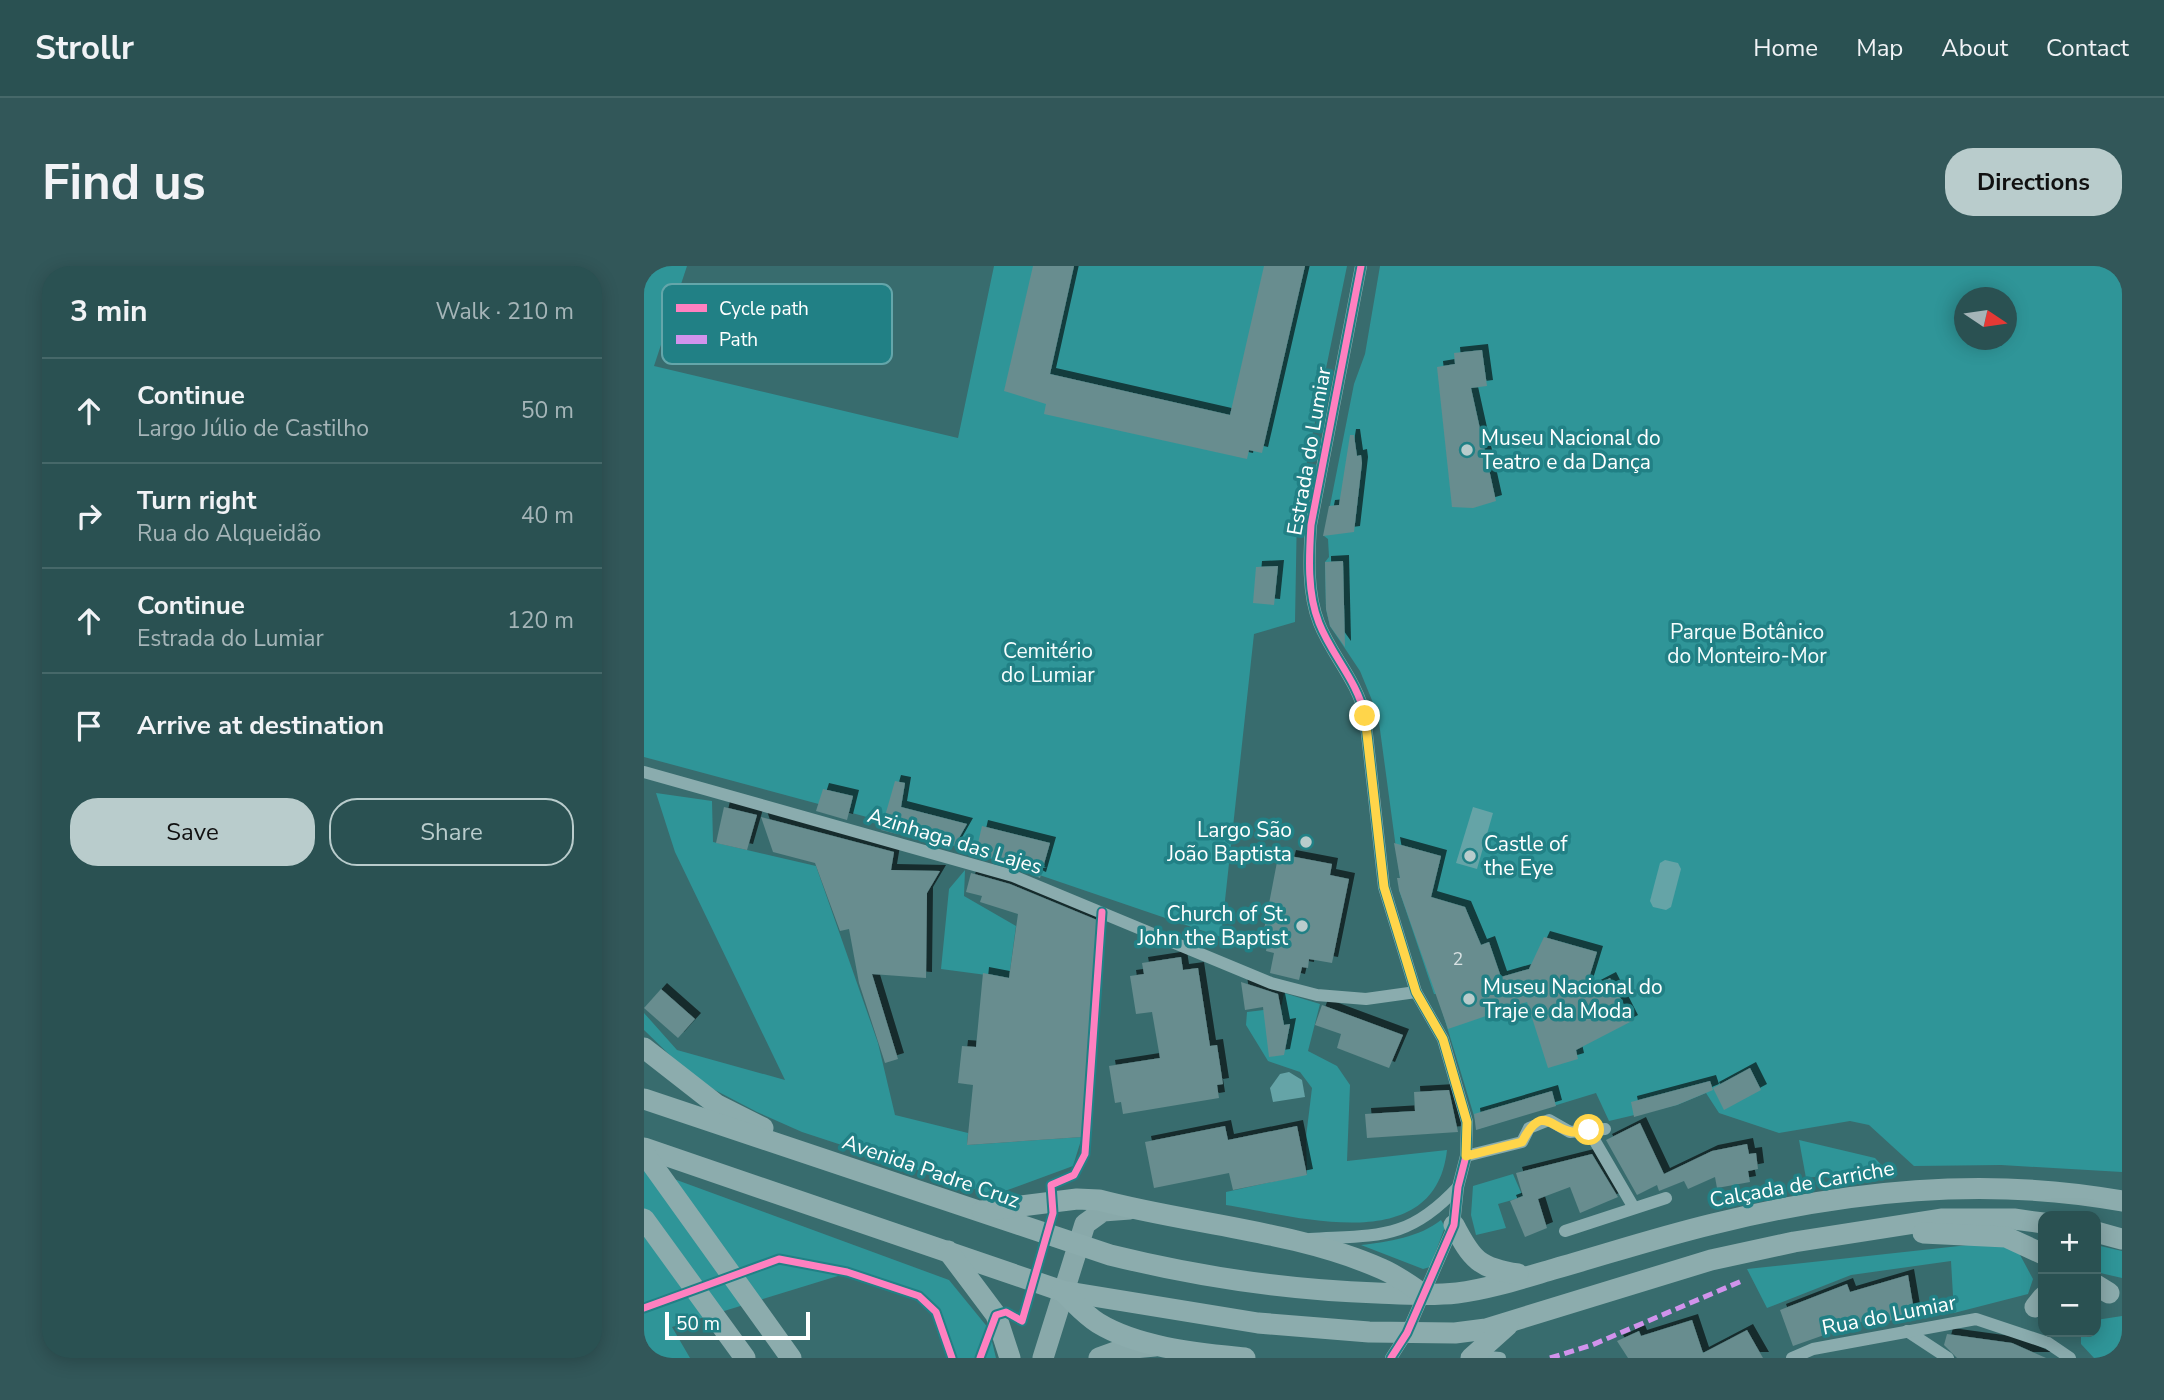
<!DOCTYPE html>
<html lang="en">
<head>
<meta charset="utf-8">
<style>
	body { margin:0; font-family:"Nunito Sans",sans-serif; background:#325759; color:#f1f3f6 }
	.controls { position:absolute; right:21px; bottom:21px; display:grid; overflow:hidden; border-radius:14px; box-shadow:0 4px 18px #0003 }
	.controls button { width:63px; height:63px; display:grid; place-items:center; padding:0; border:0; border-bottom:2px solid #466869; background:#2a5152; color:#f1f3f6; font:35px sans-serif }
	.compass { position:absolute; left:1310px; top:21px; width:63px; height:63px; border-radius:50%; background:#2a5152; box-shadow:0 4px 18px #0003; rotate:103deg }
	.scale { position:absolute; left:21px; bottom:18px; width:145px; box-sizing:border-box; padding-left:7px; border:4px solid #fff; border-top:0; font-size:19px; line-height:24px; white-space:nowrap; color:#fff; -webkit-text-stroke:5px #218085; paint-order:stroke }
	.stop { position:absolute; width:21px; height:21px; margin:-16px; border:5px solid #ffd54a; border-radius:50%; background:#fff }
	.stop.end { background:#ffd54a; border-color:#fff; box-shadow:0 2px 7px #0008 }
	.list { margin:0; padding:0; list-style:none }
	h2 { display:flex; justify-content:space-between; align-items:center; height:91px; margin:0; padding:0 28px; font-size:30px }
	h2 small { font-size:23px; font-weight:400; color:#a5b5b8 }
	.list li { display:grid; grid-template-columns:46px 1fr auto; gap:21px; align-items:center; box-sizing:border-box; height:105px; padding:0 28px; border-top:2px solid #466869 }
	.list b { display:block; font-size:26px; white-space:nowrap }
	.list p { margin:0; font-size:23px; white-space:nowrap; color:#a5b5b8 }
	.list em { font-size:23px; font-style:normal; color:#a5b5b8 }
	.actions { display:flex; gap:14px; padding:21px 28px }
	.actions a { flex:1; padding:16px 0; border:2px solid #b9cccc; border-radius:28px; text-align:center; font-size:24px; color:#b9cccc }
	.actions .main { background:#b9cccc; color:#111 }
	.icon { flex:none; width:38px; height:38px; fill:none; stroke:currentColor; stroke-width:2; stroke-linecap:round; stroke-linejoin:round }
	.map { position:relative; flex:none; width:1478px; height:1092px; overflow:hidden; border-radius:28px }
	header { display:flex; align-items:center; gap:42px; box-sizing:border-box; height:98px; padding:0 35px; background:#2a5152; border-bottom:2px solid #466869 }
	header strong { font-size:33px }
	nav { display:flex; gap:38px; margin-inline-start:auto; font-size:24px }
	.intro { display:flex; align-items:center; justify-content:space-between; box-sizing:border-box; height:168px; padding:0 42px }
	h1 { margin:0; font-size:49px }
	.button { padding:18px 32px; border-radius:28px; background:#b9cccc; color:#111; font-size:24px; font-weight:700 }
	main { display:flex; gap:42px; padding:0 42px }
	aside { flex:1; background:#2a5152; border-radius:28px; box-shadow:0 4px 18px #0003 }
	.map>svg:first-child { display:block }
</style>
</head>
<body>
<header>
<strong>Strollr</strong>
<nav><a>Home</a><a>Map</a><a>About</a><a>Contact</a></nav>
</header>
<div class="intro"><h1>Find us</h1><a class="button">Directions</a></div>
<main>
<aside>
<h2>3 min<small>Walk · 210 m</small></h2>
<ul class="list">
<li><svg class="icon" aria-label="ahead" viewBox="0 0 24 24"><path d="M12 20V5M6 11l6-6 6 6"/></svg><div><b>Continue</b><p>Largo Júlio de Castilho</p></div><em>50 m</em></li>
<li><svg class="icon" aria-label="right" viewBox="0 0 24 24"><path d="M7 20v-9h11M14 6l5 5-5 5"/></svg><div><b>Turn right</b><p>Rua do Alqueidão</p></div><em>40 m</em></li>
<li><svg class="icon" aria-label="ahead" viewBox="0 0 24 24"><path d="M12 20V5M6 11l6-6 6 6"/></svg><div><b>Continue</b><p>Estrada do Lumiar</p></div><em>120 m</em></li>
<li><svg class="icon" aria-label="arrive" viewBox="0 0 24 24"><path d="M6 21V4h12l-3 4 3 4H6"/></svg><div><b>Arrive at destination</b></div></li>
</ul>
<div class="actions"><a class="main">Save</a><a>Share</a></div>
</aside>
<div class="map">
<svg width="1478" height="1092" viewBox="0 0 1478 1092">
	<defs>
		<filter id="shadow"><feDropShadow dx="6" dy="-6" stdDeviation="0" flood-color="#0009"/></filter>
	</defs>
	<rect width="100%" height="100%" fill="#386c6e"/>
	<g fill="#2f9598" fill-rule="evenodd">
		<path d="M0,0H43L10,100L314,172L350,0H703L653,244L651,356L610,368L577,671L234,554L0,491Z"/>
		<path d="M736,0H1478V906L1357,899L1270,900L1225,859L1206,855L1135,867L1075,847L1062,827L1033,839L965,855L952,827L834,863L793,728H790L755,624L756,612L734,449L716,405L686,360L682,343L681,296L685,291L684,273L680,270L710,118L721,88ZM1321,32H1363V74H1321Z"/>
		<path d="M12,527L68,535L69,576L172,600L234,777L251,849L324,867L323,879L438,871L429,900L350,929L158,866L113,846L67,822L35,798L0,764V747L33,784L141,814L31,586Z"/>
		<path d="M321,604L320,630L372,660L365,712L297,703L305,623Z"/>
		<path d="M640,727L676,738L664,785L693,800L706,819L703,895L803,884C791,993 652,950 582,939V926L663,908L662,871L668,822L656,806L624,795L602,759L603,746L637,742Z"/>
		<path d="M1155,874L1231,892L1241,903L1162,912Z"/>
		<path d="M0,902L305,1014L345,1063L352,1092H303L288,1048L272,1033L197,1009L28,1061L46,1092H0Z"/>
		<path d="M869,908L879,931L854,938L862,962L832,969L827,949L829,920Z"/>
		<path d="M797,954L801,961L786,1001L779,1003L717,979C744,976 776,971 797,954Z"/>
		<path d="M1352,976L1375,987L1389,1013L1384,1028L1310,1047L1307,995L1207,1009L1123,1042L1103,1003Z"/>
		<path d="M1452,979L1478,985V1012L1452,1006Z"/>
		<path d="M1478,1050V1092H1450L1437,1078V1067L1452,1066V1054Z"/>
	</g>
	<g fill="#65a4a7">
		<path d="M829,541L849,547L833,603L812,597Z"/>
		<path d="M1021,594L1034,597L1037,603L1027,641L1022,644L1009,641L1006,635L1016,597Z"/>
		<path d="M645,806L658,814L661,831L629,836L626,822L636,808Z"/>
	</g>
	<g fill="#688d8f" filter="url(#shadow)">
		<path d="M389,0H430L406,108L586,149L620,0H661L618,187L605,184L603,193L400,148L402,138L360,125Z"/>
		<path d="M838,84L843,120L827,122L852,235L829,242L808,241L793,101L811,98L810,87Z"/>
		<path d="M706,169H710L713,190L717,189L718,197L710,266L679,270L685,240L695,239Z"/>
		<path d="M699,295L701,381L686,360L682,343L681,296Z"/>
		<path d="M634,300L630,339L609,337L612,301Z"/>
		<path d="M251,515L261,517L257,541L323,558L311,579L254,560L253,568L237,564Z"/>
		<path d="M179,523L209,530L203,554L172,545Z"/>
		<path d="M80,541L113,549L103,584L72,577Z"/>
		<path d="M117,551L250,586L247,604L296,605L283,627L282,712L228,708L254,793L241,797L215,717L205,663L196,665L171,597L129,586Z"/>
		<path d="M338,560L406,577L396,612L385,607L397,608L332,586Z"/>
		<path d="M750,577L797,590L787,631L821,641L837,679L845,676L857,711L885,703L900,671L953,686L941,725L966,712L988,755L932,784L934,793L904,802L883,736L804,763L755,624L753,612H756Z"/>
		<path d="M646,590L688,598L686,609L705,613L688,697L665,693L664,702L658,701L655,714L626,707L630,687L622,685L625,670L619,669L633,596L644,598Z"/>
		<path d="M327,607L366,618L453,654L438,871L323,879L329,819L314,817L318,780L332,781L339,707L365,712L374,648L336,636L338,630L322,626Z"/>
		<path d="M537,691L539,704L554,702L566,780L573,779L579,818L573,819L575,832L479,848L477,836L471,837L465,800L516,792L508,746L492,748L486,710L500,708L498,697Z"/>
		<path d="M597,716L634,728L640,759L646,758L640,789L625,791L619,741L601,744Z"/>
		<path d="M17,723L51,753L34,772L0,742Z"/>
		<path d="M678,739L759,769L745,802L693,782L697,768L671,759Z"/>
		<path d="M1106,802L1117,824L1080,844L1069,822Z"/>
		<path d="M1066,815L1069,824L1033,839L990,851L987,836Z"/>
		<path d="M805,824L814,866L723,872L721,848L771,845L770,826Z"/>
		<path d="M908,825L912,840L832,864L830,848Z"/>
		<path d="M996,857L1020,908L1068,885L1103,878L1105,888L1112,887L1114,903L1104,905L1106,916L1073,922L1071,911L1044,923L1040,915L1015,925L1013,919L993,929L962,874Z"/>
		<path d="M581,860L584,874L653,860L663,909L589,924L585,907L510,922L501,876Z"/>
		<path d="M948,888L974,931L936,947L926,921L894,933L903,962L881,971L866,935L879,930L872,907Z"/>
		<path d="M1264,1009L1271,1050L1233,1057L1231,1051L1149,1080L1136,1044L1203,1018L1206,1026Z"/>
		<path d="M1048,1054L1059,1087L1103,1064L1119,1092H984L973,1075L995,1065L997,1070Z"/>
		<path d="M1303,1068L1368,1077L1402,1092H1313L1300,1079Z"/>
	</g>
	<g fill="none" stroke-linecap="round" stroke-linejoin="round">
		<g stroke="#8aacae" stroke-width="12">
			<path d="M717,0L667,259C665,290 663,327 675,357C688,390 713,414 721,450L740,621L772,726L799,773L823,856L822,890L814,921L810,959L763,1067L747,1092"/>
			<path d="M0,506L369,610L627,717L673,729L722,733L772,726"/>
			<path d="M945,865L990,942"/>
			<path d="M822,890L878,876L885,862L905,854L926,866L961,863"/>
			<path d="M921,965L1022,932"/>
			<path d="M666,973C733,969 764,975 814,921"/>
			<path d="M1263,1065L1304,1092"/>
			<path d="M832,1090L856,1092"/>
			<path d="M1148,1092L1169,1083L1332,1053L1404,1077L1426,1092"/>
		</g>
		<g stroke="#89a9aa" stroke-width="21">
			<path d="M399,1092L441,958L459,945L486,943"/>
			<path d="M455,1092L480,1083L511,1080"/>
		</g>
		<g stroke="#8cacad" stroke-width="21">
			<path d="M0,782L73,839L119,862"/>
			<path d="M0,833L466,989C555,1011 642,1024 733,1027C759,1028 787,1030 813,1027C845,1023 879,1012 910,1003C963,988 1015,971 1069,958C1203,925 1340,910 1478,935"/>
			<path d="M0,882L418,1025L614,1057L725,1066L811,1067L842,1063L1067,994L1150,976L1297,953H1370L1399,957"/>
			<path d="M0,887L147,1092"/>
			<path d="M338,945L433,933L455,934C545,958 653,965 738,1003C752,1009 766,1019 779,1028"/>
			<path d="M0,953L101,1092"/>
			<path d="M810,959C828,994 835,1002 874,1008"/>
			<path d="M1452,966L1478,973"/>
			<path d="M1279,967L1362,971L1399,988"/>
			<path d="M304,985L352,1049L366,1092"/>
			<path d="M1452,1019L1465,1027"/>
			<path d="M418,1025C430,1036 441,1049 454,1057C495,1082 554,1087 601,1092"/>
			<path d="M1391,1041L1399,1031"/>
			<path d="M827,1092L864,1059"/>
		</g>
		<path stroke="#d193ec" stroke-width="5" stroke-dasharray="10 5" stroke-linecap="butt" d="M906,1092L948,1079L1100,1014"/>
		<defs>
			<g id="cycleway">
				<path d="M717,0L667,259C665,290 663,327 675,357C688,390 713,414 721,450L740,621L772,726L799,773L823,856L822,890L814,921L810,959L763,1067L747,1092"/>
				<path d="M0,1042L135,993L203,1006L275,1030L292,1046L308,1092"/>
				<path d="M336,1092L352,1049L362,1046L378,1055L409,947L407,919L430,909L441,888L458,646"/>
			</g>
		</defs>
		<use href="#cycleway" stroke="#218085" stroke-width="11"/>
		<use href="#cycleway" stroke="#ff80c0" stroke-width="7"/>
	</g>
	<g fill="none" stroke-linecap="round" stroke-linejoin="round">
		<path stroke="#ffd54a" stroke-width="9" d="M721,450L740,621L772,726L799,773L823,856L822,890L878,876C899,836 906,863 928,866C933,866 940,865 945,864"/>
	</g>
	<g fill="#b9cccc" stroke="#218085" stroke-width="2.5">
		<circle cx="823" cy="184" r="7"/>
		<circle cx="662" cy="576" r="7"/>
		<circle cx="826" cy="590" r="7"/>
		<circle cx="658" cy="660" r="7"/>
		<circle cx="825" cy="733" r="7"/>
	</g>
	<g text-anchor="middle" stroke-width="7" stroke-linejoin="round" paint-order="stroke">
		<g font-size="18" fill="#d9e2e3">
			<text x="814" y="699">2</text>
		</g>
		<g font-size="21" fill="#fff" stroke="#218085" text-anchor="start">
			<text x="837" y="179">Museu Nacional do<tspan x="837" dy="24">Teatro e da Dança</tspan></text>
			<text x="648" y="571" text-anchor="end">Largo São<tspan x="648" dy="24">João Baptista</tspan></text>
			<text x="840" y="585">Castle of<tspan x="840" dy="24">the Eye</tspan></text>
			<text x="644" y="655" text-anchor="end">Church of St.<tspan x="644" dy="24">John the Baptist</tspan></text>
			<text x="839" y="728">Museu Nacional do<tspan x="839" dy="24">Traje e da Moda</tspan></text>
		</g>
		<g font-size="21" fill="#fff" stroke="#218085">
			<text transform="translate(665 185) rotate(-80)" y="7">Estrada do Lumiar</text>
			<text transform="translate(311 575) rotate(17)" y="7">Azinhaga das Lajes</text>
			<text transform="translate(287 905) rotate(19)" y="7">Avenida Padre Cruz</text>
			<text transform="translate(1158 918) rotate(-10)" y="7">Calçada de Carriche</text>
			<text transform="translate(1245 1049) rotate(-11)" y="7">Rua do Lumiar</text>
		</g>
		<g font-size="21" fill="#f5fdfd" stroke="#218085">
			<text x="1103" y="373">Parque Botânico<tspan x="1103" dy="24">do Monteiro-Mor</tspan></text>
			<text x="404" y="392">Cemitério<tspan x="404" dy="24">do Lumiar</tspan></text>
		</g>
	</g>
	<rect x="18" y="18" width="230" height="80" rx="10" fill="#218085" stroke="#64a6aa" stroke-width="2"/>
	<rect x="32" y="38" width="31" height="8" fill="#ff80c0"/>
	<rect x="32" y="69" width="31" height="9" fill="#d193ec"/>
	<g font-size="19" fill="#fff">
		<text x="75" y="49">Cycle path</text>
		<text x="75" y="80">Path</text>
	</g>
</svg>
<div class="controls">
<button>+</button>
<button>−</button>
</div>
<svg class="compass" viewBox="-18 -18 36 36"><path d="M0-13l5 13h-10z" fill="#e53935"/><path d="M0 13l5-13h-10z" fill="#a5b5b8"/></svg>
<div class="scale">50 m</div>
<div class="stop" style="left:945px;top:864px"></div>
<div class="stop end" style="left:721px;top:450px"></div>
</div>
</main>
</body>
</html>
